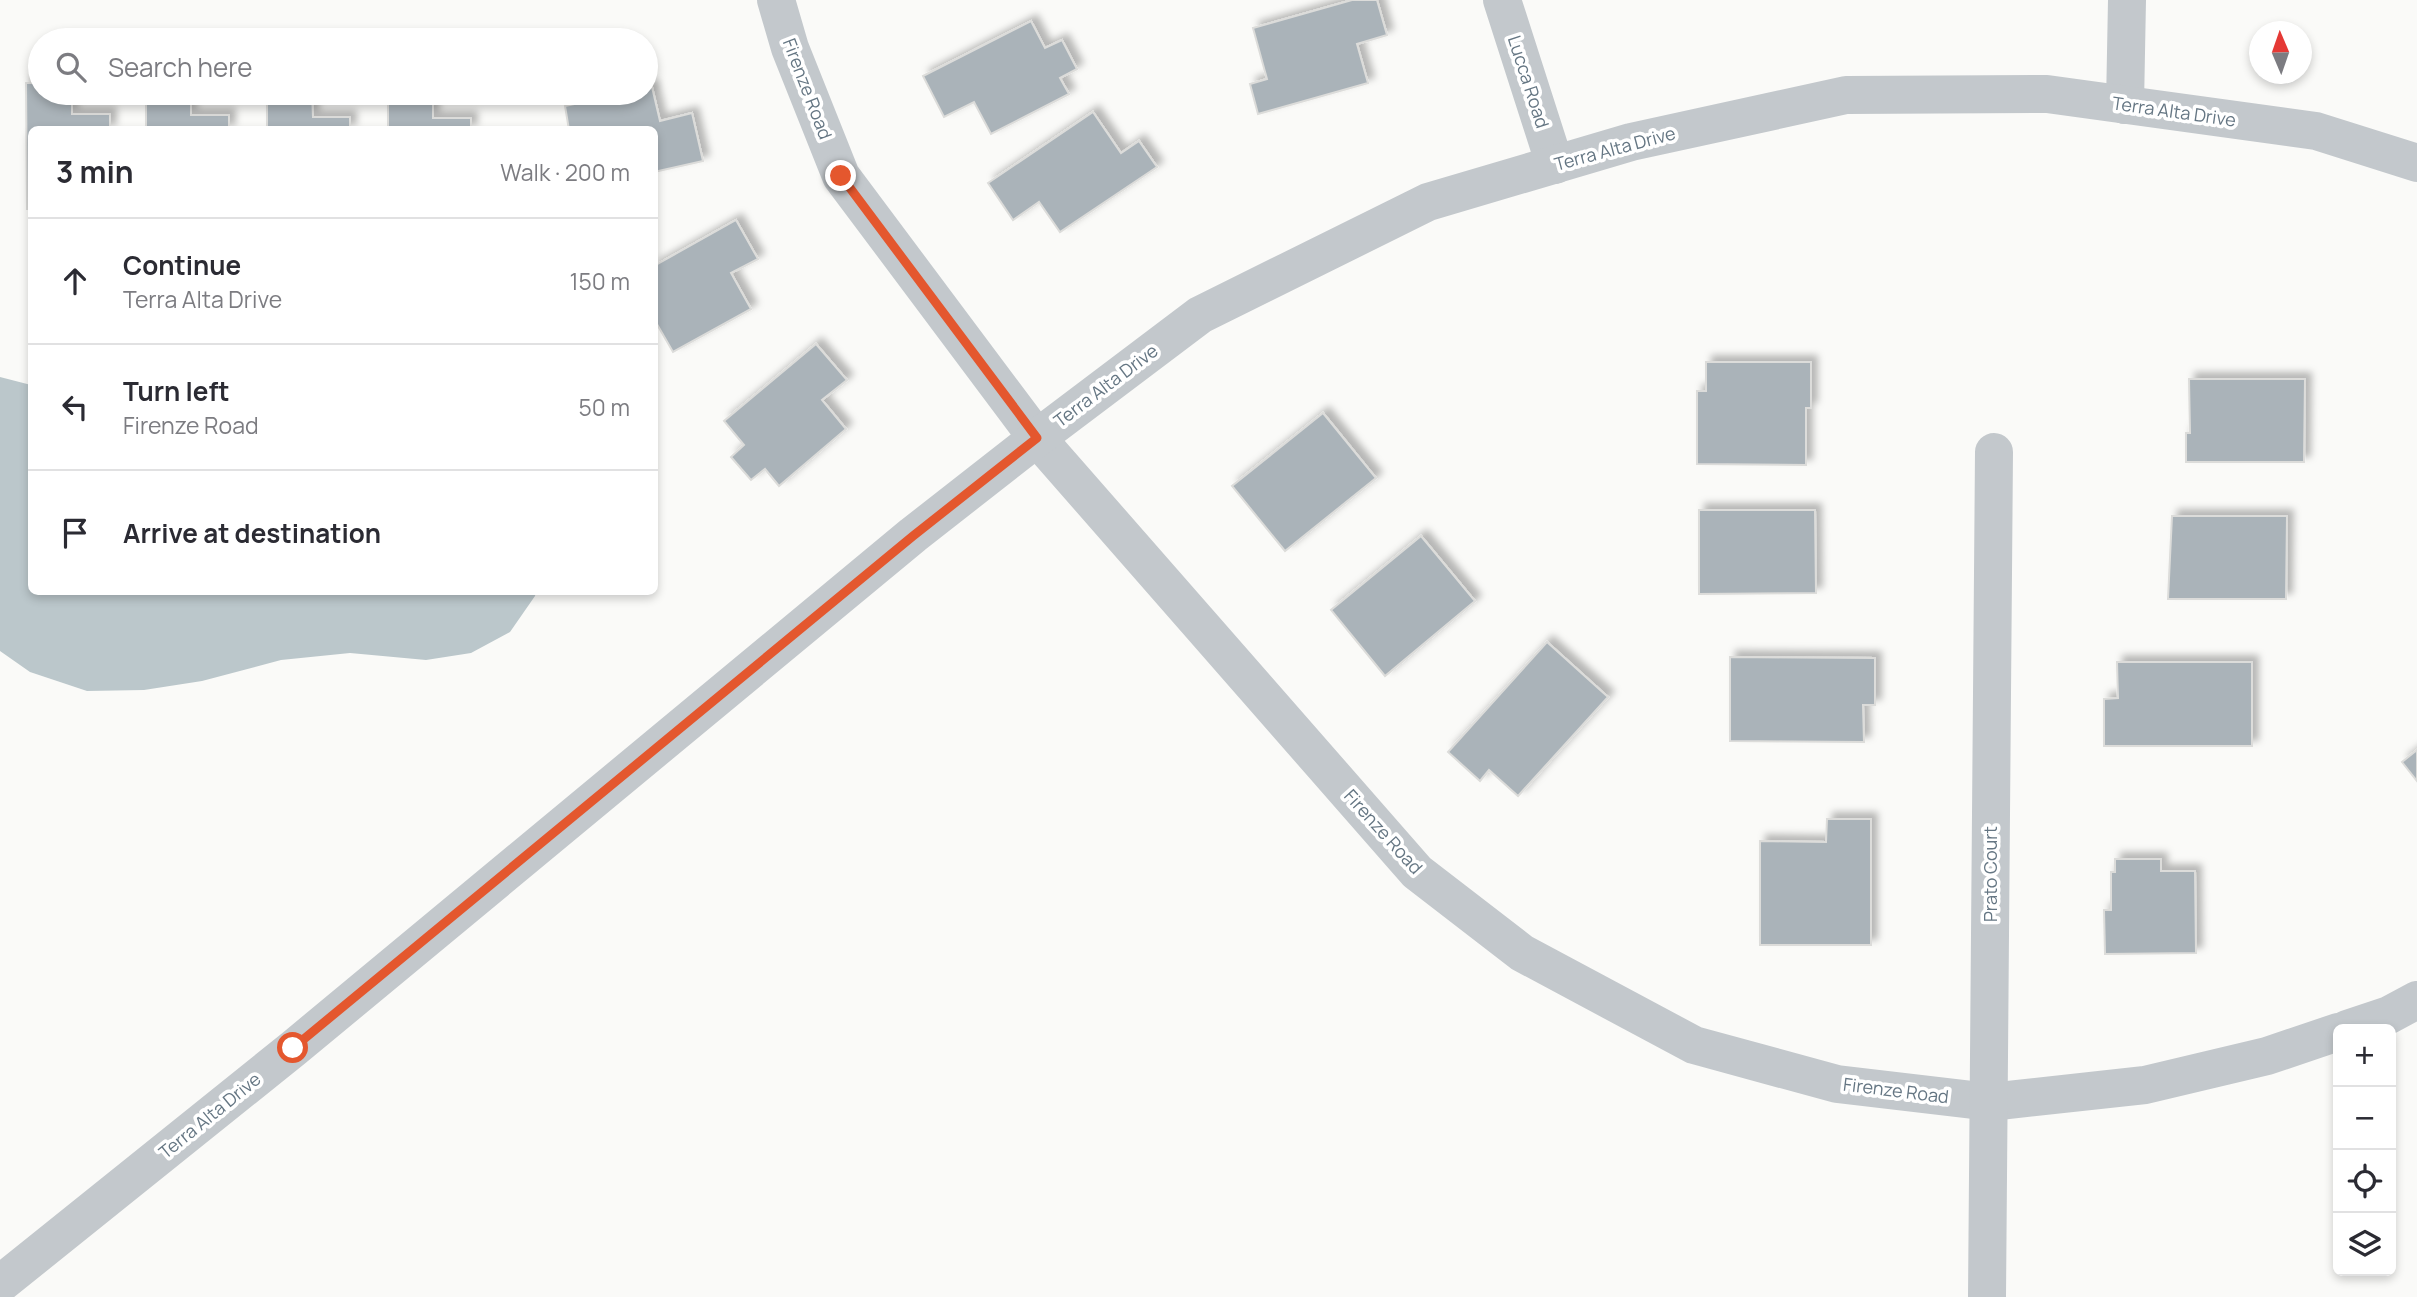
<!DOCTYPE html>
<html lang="en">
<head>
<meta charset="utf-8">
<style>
	body { margin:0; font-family:Manrope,sans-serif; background:#f2f2f3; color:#2b2b33 }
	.controls { position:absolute; right:21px; bottom:21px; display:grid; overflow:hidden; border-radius:10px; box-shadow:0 4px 10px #0003 }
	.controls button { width:63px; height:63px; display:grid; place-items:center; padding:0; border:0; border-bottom:2px solid #e1e1e2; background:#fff; color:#2b2b33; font:35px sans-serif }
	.compass { position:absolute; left:2249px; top:21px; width:63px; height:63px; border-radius:50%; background:#fff; box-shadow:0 4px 10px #0003; rotate:358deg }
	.stop { position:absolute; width:21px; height:21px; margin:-16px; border:5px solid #e4572e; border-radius:50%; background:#fff }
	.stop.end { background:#e4572e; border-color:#fff; box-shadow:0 2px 7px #0008 }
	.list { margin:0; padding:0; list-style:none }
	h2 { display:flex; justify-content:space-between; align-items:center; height:91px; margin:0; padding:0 28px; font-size:30px }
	h2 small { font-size:23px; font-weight:400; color:#7c7c81 }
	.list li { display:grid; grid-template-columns:46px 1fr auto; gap:21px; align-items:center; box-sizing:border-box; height:126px; padding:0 28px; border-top:2px solid #e1e1e2 }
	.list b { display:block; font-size:26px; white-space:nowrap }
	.list p { margin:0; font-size:23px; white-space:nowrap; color:#7c7c81 }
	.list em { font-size:23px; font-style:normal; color:#7c7c81 }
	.icon { flex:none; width:38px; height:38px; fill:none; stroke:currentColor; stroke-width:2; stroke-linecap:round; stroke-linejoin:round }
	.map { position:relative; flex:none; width:2417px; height:1297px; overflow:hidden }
	.search { position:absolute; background:#fff; box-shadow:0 4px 10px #0003; left:28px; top:28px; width:630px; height:77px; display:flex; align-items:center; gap:18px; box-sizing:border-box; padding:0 24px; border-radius:38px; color:#7c7c81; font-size:26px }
	.panel { position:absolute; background:#fff; box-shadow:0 4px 10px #0003; left:28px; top:126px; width:630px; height:469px; border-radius:10px }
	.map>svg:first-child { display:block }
</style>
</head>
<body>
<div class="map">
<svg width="2417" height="1297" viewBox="0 0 2417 1297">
	<defs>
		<filter id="shadow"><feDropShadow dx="6" dy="-6" stdDeviation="3.5" flood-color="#0004"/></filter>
	</defs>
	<rect width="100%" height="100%" fill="#fafaf8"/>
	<path fill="#bbc7cb" d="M0,377L31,385L32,592H536L535,596L510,632L471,653L426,660L350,653L281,660L202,681L144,690L87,691L30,672L0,651Z"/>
	<g fill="#aab3b9" stroke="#dcdcda" stroke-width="2" filter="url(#shadow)">
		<path d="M1352,0H1377L1387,35L1357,44L1368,83L1258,114L1250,84L1267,79L1253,28Z"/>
		<path d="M1031,21L1045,48L1062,40L1077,69L1060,78L1069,94L991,134L974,102L944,117L923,76Z"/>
		<path d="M26,83H40V93H72V114H110V130H32V209H27Z"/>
		<path d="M652,87L660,121L692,113L703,161L654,172V130H569L565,106L626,93H646V88Z"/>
		<path d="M146,93H191V115H229V130H146Z"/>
		<path d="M267,93H312L313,117H350V130H267Z"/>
		<path d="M388,93H433V118H471V130H388Z"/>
		<path d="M1093,112L1121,153L1139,141L1157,167L1060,232L1039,202L1013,220L988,183Z"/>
		<path d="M736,220L758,259L731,273L751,309L673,352L654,319V266Z"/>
		<path d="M816,344L847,380L822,400L846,429L779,486L765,469L751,480L731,457L744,445L724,421Z"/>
		<path d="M1706,362H1811V408H1806V465L1697,464V391H1706Z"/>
		<path d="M2189,379H2305L2304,462H2186V433H2190Z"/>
		<path d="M1323,413L1376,478L1285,551L1232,486Z"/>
		<path d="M1699,510H1815L1816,593L1699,594Z"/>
		<path d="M2172,516H2287L2286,599H2168Z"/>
		<path d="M1421,536L1475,601L1385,676L1331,610Z"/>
		<path d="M1547,642L1608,697L1518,796L1489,770L1480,781L1448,752Z"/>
		<path d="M1730,657L1875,658V705H1863L1864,742L1730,741Z"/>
		<path d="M2117,662H2252V746H2104V699L2118,698Z"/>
		<path d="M2417,750V781L2402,762Z"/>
		<path d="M1827,819H1871V945H1760V841L1826,842Z"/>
		<path d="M2115,859H2161V871H2195L2196,953L2105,954L2104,910H2111V872H2115Z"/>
	</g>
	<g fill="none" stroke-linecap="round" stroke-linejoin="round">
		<g stroke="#c3c8cc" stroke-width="38">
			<path d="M776,0L790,48L841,176L1037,438L1417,872L1522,953L1694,1045L1837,1084L1990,1102L2145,1085L2267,1056L2338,1032"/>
			<path d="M1502,0L1555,165"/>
			<path d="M2125,105L2127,0"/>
			<path d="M2347,1029L2389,1015L2417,1000"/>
			<path d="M0,1284L294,1048L913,535L1037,438L1200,315L1428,202L1631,142L1846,95L2047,94L2316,131L2417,163"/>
			<path d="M1987,1297L1994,452"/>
		</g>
	</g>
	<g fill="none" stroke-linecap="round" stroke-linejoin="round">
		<path stroke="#e4572e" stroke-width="9" d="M293,1048L913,536L1037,438L841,176"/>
	</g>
	<g text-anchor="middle" stroke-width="7" stroke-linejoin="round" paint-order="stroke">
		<g font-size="18" fill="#657683" stroke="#fff">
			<text transform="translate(1528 82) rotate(72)" y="6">Lucca Road</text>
			<text transform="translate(807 89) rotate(69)" y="6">Firenze Road</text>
			<text transform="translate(2174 112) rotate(8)" y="6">Terra Alta Drive</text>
			<text transform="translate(1615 149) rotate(-15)" y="6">Terra Alta Drive</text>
			<text transform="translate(1106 386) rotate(-37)" y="6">Terra Alta Drive</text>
			<text transform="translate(1383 832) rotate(48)" y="6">Firenze Road</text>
			<text transform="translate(1991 874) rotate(-90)" y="6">Prato Court</text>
			<text transform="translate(1896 1091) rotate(7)" y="6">Firenze Road</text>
			<text transform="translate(210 1116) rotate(-39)" y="6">Terra Alta Drive</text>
		</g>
	</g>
</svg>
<div class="controls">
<button>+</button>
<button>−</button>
<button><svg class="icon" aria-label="locate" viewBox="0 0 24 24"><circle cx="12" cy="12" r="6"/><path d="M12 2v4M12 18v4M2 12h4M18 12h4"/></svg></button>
<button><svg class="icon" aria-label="layers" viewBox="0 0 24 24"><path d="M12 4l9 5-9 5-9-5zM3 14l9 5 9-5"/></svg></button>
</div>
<svg class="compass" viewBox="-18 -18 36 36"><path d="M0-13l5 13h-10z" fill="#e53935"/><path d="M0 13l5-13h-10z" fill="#7c7c81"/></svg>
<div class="stop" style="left:293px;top:1048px"></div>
<div class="stop end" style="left:841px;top:176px"></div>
<div class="search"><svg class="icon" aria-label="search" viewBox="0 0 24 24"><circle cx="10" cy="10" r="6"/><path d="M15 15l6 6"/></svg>Search here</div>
<section class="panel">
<h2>3 min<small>Walk · 200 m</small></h2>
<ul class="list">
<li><svg class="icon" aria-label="ahead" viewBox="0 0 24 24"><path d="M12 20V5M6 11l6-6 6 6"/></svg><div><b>Continue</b><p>Terra Alta Drive</p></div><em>150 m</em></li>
<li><svg class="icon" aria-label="left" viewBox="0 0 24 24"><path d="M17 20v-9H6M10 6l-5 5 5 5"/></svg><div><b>Turn left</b><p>Firenze Road</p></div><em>50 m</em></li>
<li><svg class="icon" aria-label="arrive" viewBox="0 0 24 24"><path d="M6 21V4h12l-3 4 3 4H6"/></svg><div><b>Arrive at destination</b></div></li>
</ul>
</section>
</div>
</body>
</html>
